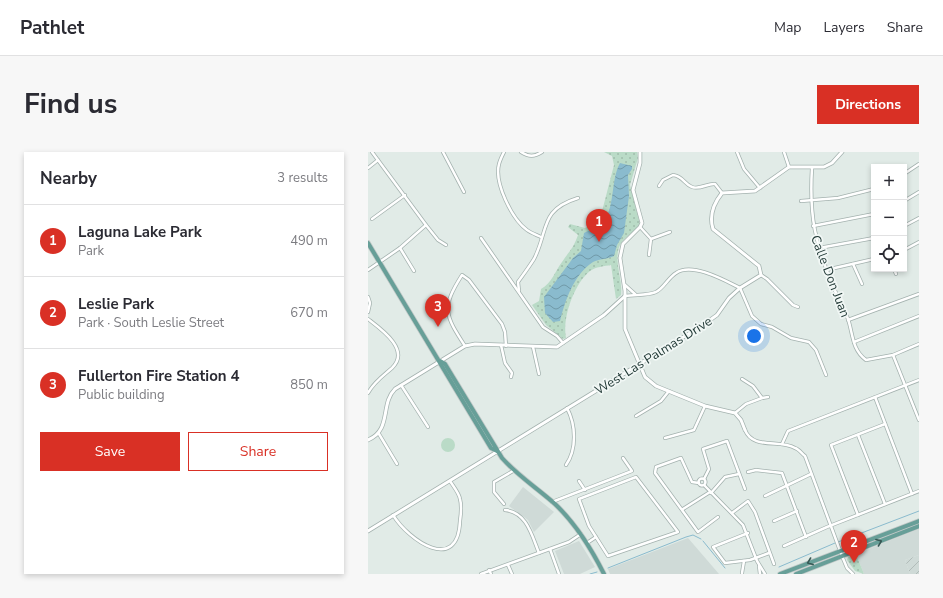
<!DOCTYPE html>
<html lang="en">
<head>
<meta charset="utf-8">
<style>
	body { margin:0; font-family:"Nunito Sans",sans-serif; background:#f7f7f7; color:#2b2b33 }
	.controls { position:absolute; right:12px; top:12px; display:grid; overflow:hidden; border-radius:0px; box-shadow:0 2px 6px #0003 }
	.controls button { width:36px; height:36px; display:grid; place-items:center; padding:0; border:0; border-bottom:1px solid #e1e1e2; background:#fff; color:#2b2b33; font:20px sans-serif }
	.you { position:absolute; left:386px; top:184px; width:14px; height:14px; margin:-10px; border:3px solid #fff; border-radius:50%; background:#1a73e8; box-shadow:0 0 0 6px #1a73e833 }
	.badge { display:grid; place-items:center; width:26px; height:26px; border-radius:50%; background:#d93025; color:#fff; font-size:13px; font-weight:700 }
	.pin { position:absolute; translate:-50% -33px; filter:drop-shadow(0 1px 2px #0008) }
	.pin::after { content:''; position:absolute; top:21px; width:14px; height:12px; background:inherit; clip-path:polygon(0 0,100% 0,50% 100%) }
	.list { margin:0; padding:0; list-style:none }
	h2 { display:flex; justify-content:space-between; align-items:center; height:52px; margin:0; padding:0 16px; font-size:17px }
	h2 small { font-size:13px; font-weight:400; color:#7c7c81 }
	.list li { display:grid; grid-template-columns:26px 1fr auto; gap:12px; align-items:center; box-sizing:border-box; height:72px; padding:0 16px; border-top:1px solid #e1e1e2 }
	.list b { display:block; font-size:15px; white-space:nowrap }
	.list p { margin:0; font-size:13px; white-space:nowrap; color:#7c7c81 }
	.list em { font-size:13px; font-style:normal; color:#7c7c81 }
	.actions { display:flex; gap:8px; padding:12px 16px }
	.actions a { flex:1; padding:9px 0; border:1px solid #d93025; border-radius:0px; text-align:center; font-size:14px; color:#d93025 }
	.actions .main { background:#d93025; color:#fff }
	.icon { flex:none; width:22px; height:22px; fill:none; stroke:currentColor; stroke-width:2; stroke-linecap:round; stroke-linejoin:round }
	.map { position:relative; flex:none; width:551px; height:422px; overflow:hidden; border-radius:0px }
	header { display:flex; align-items:center; gap:24px; box-sizing:border-box; height:56px; padding:0 20px; background:#fff; border-bottom:1px solid #e1e1e2 }
	header strong { font-size:19px }
	nav { display:flex; gap:22px; margin-inline-start:auto; font-size:14px }
	.intro { display:flex; align-items:center; justify-content:space-between; box-sizing:border-box; height:96px; padding:0 24px }
	h1 { margin:0; font-size:28px }
	.button { padding:10px 18px; border-radius:0px; background:#d93025; color:#fff; font-size:14px; font-weight:700 }
	main { display:flex; gap:24px; padding:0 24px }
	aside { flex:1; background:#fff; border-radius:0px; box-shadow:0 2px 6px #0003 }
	.map>svg:first-child { display:block }
</style>
</head>
<body>
<header>
<strong>Pathlet</strong>
<nav><a>Map</a><a>Layers</a><a>Share</a></nav>
</header>
<div class="intro"><h1>Find us</h1><a class="button">Directions</a></div>
<main>
<aside>
<h2>Nearby<small>3 results</small></h2>
<ul class="list">
<li><span class="badge">1</span><div><b>Laguna Lake Park</b><p>Park</p></div><em>490 m</em></li>
<li><span class="badge">2</span><div><b>Leslie Park</b><p>Park · South Leslie Street</p></div><em>670 m</em></li>
<li><span class="badge">3</span><div><b>Fullerton Fire Station 4</b><p>Public building</p></div><em>850 m</em></li>
</ul>
<div class="actions"><a class="main">Save</a><a>Share</a></div>
</aside>
<div class="map">
<svg width="551" height="422" viewBox="0 0 551 422">
	<defs>
		<pattern id="industrial-furrows" width="10" height="10" patternUnits="userSpaceOnUse"><rect width="10" height="10" fill="#cfdad7"/><path d="M-1 1l2-2M0 10L10 0M9 11l2-2" fill="none" stroke="#b1bcb9"/></pattern>
		<pattern id="park-dots" width="8" height="8" patternUnits="userSpaceOnUse"><rect width="8" height="8" fill="#badbc7"/><path d="M2 2h.1M6 6h.1" fill="none" stroke="#a0bdac" stroke-width="1.8" stroke-linecap="round"/></pattern>
		<pattern id="water-waves" width="16" height="10" patternUnits="userSpaceOnUse"><rect width="16" height="10" fill="#8abbce"/><path d="M0 5q4-4 8 0t8 0" fill="none" stroke="#7099a8"/></pattern>
	</defs>
	<rect width="100%" height="100%" fill="#e1ebe7"/>
	<g fill="#cfdad7">
		<path d="M155,335L186,360L166,380L160,368L141,354Z"/>
		<path d="M551,377V403L537,408L542,422H496L488,402Z"/>
		<path d="M320,386L351,422H242L240,417Z"/>
		<path d="M211,389L227,415L212,422H196L187,399Z"/>
	</g>
	<path fill="url(#industrial-furrows)" d="M551,403V422H542L537,408Z"/>
	<circle fill="#badbc7" cx="80" cy="293" r="7"/>
	<g fill="url(#park-dots)">
		<path d="M236,0H269L270,6L262,33L272,72C267,80 257,84 252,93C245,108 255,127 253,143L248,147L243,113C237,114 227,115 222,119C206,132 194,166 198,186L195,187L178,173L164,153L171,149L173,137C184,131 187,119 194,110C202,98 205,97 210,83L200,75L202,72L217,76L232,67L246,13L244,4Z"/>
		<path d="M488,402L496,422L487,419L479,408L480,405Z"/>
	</g>
	<path fill="url(#water-waves)" d="M252,11L264,14V17L260,23L261,44L256,81L249,93L246,104C240,107 231,107 225,110C206,122 197,149 192,169L185,170L177,161L176,145L205,106L213,99L216,81C221,78 228,77 233,73C248,57 242,29 252,11Z"/>
	<g fill="none" stroke-linecap="round" stroke-linejoin="round">
		<g stroke="#8abbce" stroke-width="1">
			<path d="M335,389L357,416"/>
			<path d="M470,390L551,359"/>
			<path d="M411,415L467,391"/>
			<path d="M240,416L318,385L325,383L333,387"/>
			<path d="M222,422L229,420"/>
		</g>
		<defs>
			<g id="minor">
				<path d="M4,0L58,73L70,88L78,93"/>
				<path d="M75,0L96,40"/>
				<path d="M136,0C134,4 132,8 131,12C126,31 144,67 159,78C163,81 169,83 173,85"/>
				<path d="M153,0C161,5 166,5 174,0"/>
				<path d="M369,0L376,17L392,36"/>
				<path d="M416,0L421,15"/>
				<path d="M0,16L10,8"/>
				<path d="M444,16C441,64 447,92 466,136C470,147 476,156 480,167C485,182 484,198 498,208L525,203L551,192"/>
				<path d="M536,22L551,12"/>
				<path d="M291,34L295,28L305,23C315,24 316,32 324,35C332,38 340,31 347,32L354,41"/>
				<path d="M433,49L470,46L506,37"/>
				<path d="M536,49L551,40"/>
				<path d="M4,67L37,43"/>
				<path d="M445,74L506,62"/>
				<path d="M536,74L551,66"/>
				<path d="M272,75L283,87L281,103"/>
				<path d="M113,86L175,175L189,184L195,191"/>
				<path d="M283,87L302,80"/>
				<path d="M32,96L46,119"/>
				<path d="M451,96L506,86"/>
				<path d="M536,98L551,90"/>
				<path d="M485,112L494,132"/>
				<path d="M526,117L528,122"/>
				<path d="M0,118L32,96L58,73"/>
				<path d="M458,118L506,107"/>
				<path d="M393,123L399,127L425,153L430,155"/>
				<path d="M257,133L267,142"/>
				<path d="M151,139L150,130C155,123 161,115 166,107C181,78 171,58 210,46"/>
				<path d="M257,144C267,142 279,144 288,140C296,136 300,126 308,121C324,110 356,128 372,136L384,164L393,172L404,175L423,186L441,190L448,198L458,223"/>
				<path d="M0,145L2,151L0,160"/>
				<path d="M0,167C13,177 43,198 24,216C15,224 6,230 0,241"/>
				<path d="M480,168L551,142"/>
				<path d="M486,190L551,164"/>
				<path d="M133,193L137,211L144,221L143,225"/>
				<path d="M97,194C77,163 73,156 94,123L101,128L134,172L137,180L138,194"/>
				<path d="M165,195L171,222"/>
				<path d="M525,203L551,268"/>
				<path d="M33,233L60,275"/>
				<path d="M507,245L544,342"/>
				<path d="M394,246L400,245"/>
				<path d="M367,261L378,252L394,246L385,234L374,227"/>
				<path d="M268,264L293,249L301,239"/>
				<path d="M377,278C385,298 412,287 427,296C431,297 434,302 437,304L474,404L479,416L485,422"/>
				<path d="M11,282L29,312"/>
				<path d="M490,283L517,352"/>
				<path d="M297,286L326,278L337,254"/>
				<path d="M414,292L420,279L551,228"/>
				<path d="M198,313C209,297 208,273 199,256"/>
				<path d="M380,320L388,318L414,321L438,385"/>
				<path d="M268,325L310,380L240,404L221,374L211,347Z"/>
				<circle cx="334" cy="330" r="3.5"/>
				<path d="M336,327L341,317L335,297L359,289L377,337"/>
				<path d="M211,329L217,338"/>
				<path d="M331,331L324,330L313,306L288,315L287,321L330,380L350,365"/>
				<path d="M336,333L375,373L389,409L397,422"/>
				<path d="M343,341L357,325L371,322"/>
				<path d="M397,344L443,322"/>
				<path d="M184,350L264,319L255,306"/>
				<path d="M136,352L126,340V330L145,319"/>
				<path d="M315,357L342,340"/>
				<path d="M137,358C159,360 164,384 171,401"/>
				<path d="M364,361L380,349L387,360L406,412"/>
				<path d="M25,363C41,389 90,422 92,369C93,362 94,354 92,347C91,341 85,334 82,329"/>
				<path d="M490,363L463,293L517,272"/>
				<path d="M406,369L429,359"/>
				<path d="M380,381L345,395L357,411L382,408L401,401"/>
				<path d="M219,391L228,385"/>
				<path d="M416,394L459,375L551,339"/>
				<path d="M182,397L191,422"/>
				<path d="M140,413L144,422"/>
				<path d="M391,414L392,422"/>
				<path d="M121,418L123,422"/>
				<path d="M374,421L376,409"/>
				<path d="M113,422L201,390L213,382"/>
			</g>
			<g id="tertiary">
				<path d="M272,0V11L265,38L274,71L272,75L255,92L252,106L257,139V177L277,225L288,234L337,254L367,261L373,268L377,278"/>
				<path d="M0,288C24,278 12,252 27,237L97,194L107,192L189,195L236,163L257,144"/>
				<path d="M0,379L335,173L349,163L361,146L372,136L393,123L391,114L345,77C341,64 346,51 354,41L387,39L421,15H456L464,11L474,0"/>
			</g>
			<g id="primary">
				<path d="M0,91L123,296L129,299"/>
				<path d="M72,209L77,212L134,306C150,324 169,336 187,352C208,372 223,396 236,422"/>
				<path d="M412,422L551,369"/>
				<path d="M428,422L551,374"/>
			</g>
		</defs>
		<use href="#minor" stroke="#a4b2af" stroke-width="4"/>
		<use href="#tertiary" stroke="#a4b2af" stroke-width="4.5"/>
		<use href="#primary" stroke="#c1c8c7" stroke-width="5.5"/>
		<use href="#minor" stroke="#fff" stroke-width="2.5"/>
		<use href="#tertiary" stroke="#fff" stroke-width="3"/>
		<use href="#primary" stroke="#679f98" stroke-width="4"/>
	</g>
	<defs><path id="oneway-chevron" d="M-2-3.5L2.5 0L-2 3.5" fill="none" stroke-width="1.6" stroke-linecap="round" stroke-linejoin="round"/></defs>
	<g stroke="#375854">
		<use href="#oneway-chevron" transform="translate(511 390) rotate(-21)"/>
		<use href="#oneway-chevron" transform="translate(442 410) rotate(159)"/>
	</g>
	<g text-anchor="middle" stroke-width="3.5" stroke-linejoin="round" paint-order="stroke">
		<g font-size="13" fill="#223a37" stroke="#f1f7f5">
			<text transform="translate(463 124) rotate(69)" y="5">Calle Don Juan</text>
			<text transform="translate(285 203) rotate(-32)" y="5">West Las Palmas Drive</text>
		</g>
	</g>
</svg>
<div class="controls">
<button>+</button>
<button>−</button>
<button><svg class="icon" aria-label="locate" viewBox="0 0 24 24"><circle cx="12" cy="12" r="6"/><path d="M12 2v4M12 18v4M2 12h4M18 12h4"/></svg></button>
</div>
<div class="you"></div>
<div class="pin badge" style="left:231px;top:90px">1</div>
<div class="pin badge" style="left:486px;top:411px">2</div>
<div class="pin badge" style="left:70px;top:175px">3</div>
</div>
</main>
</body>
</html>
